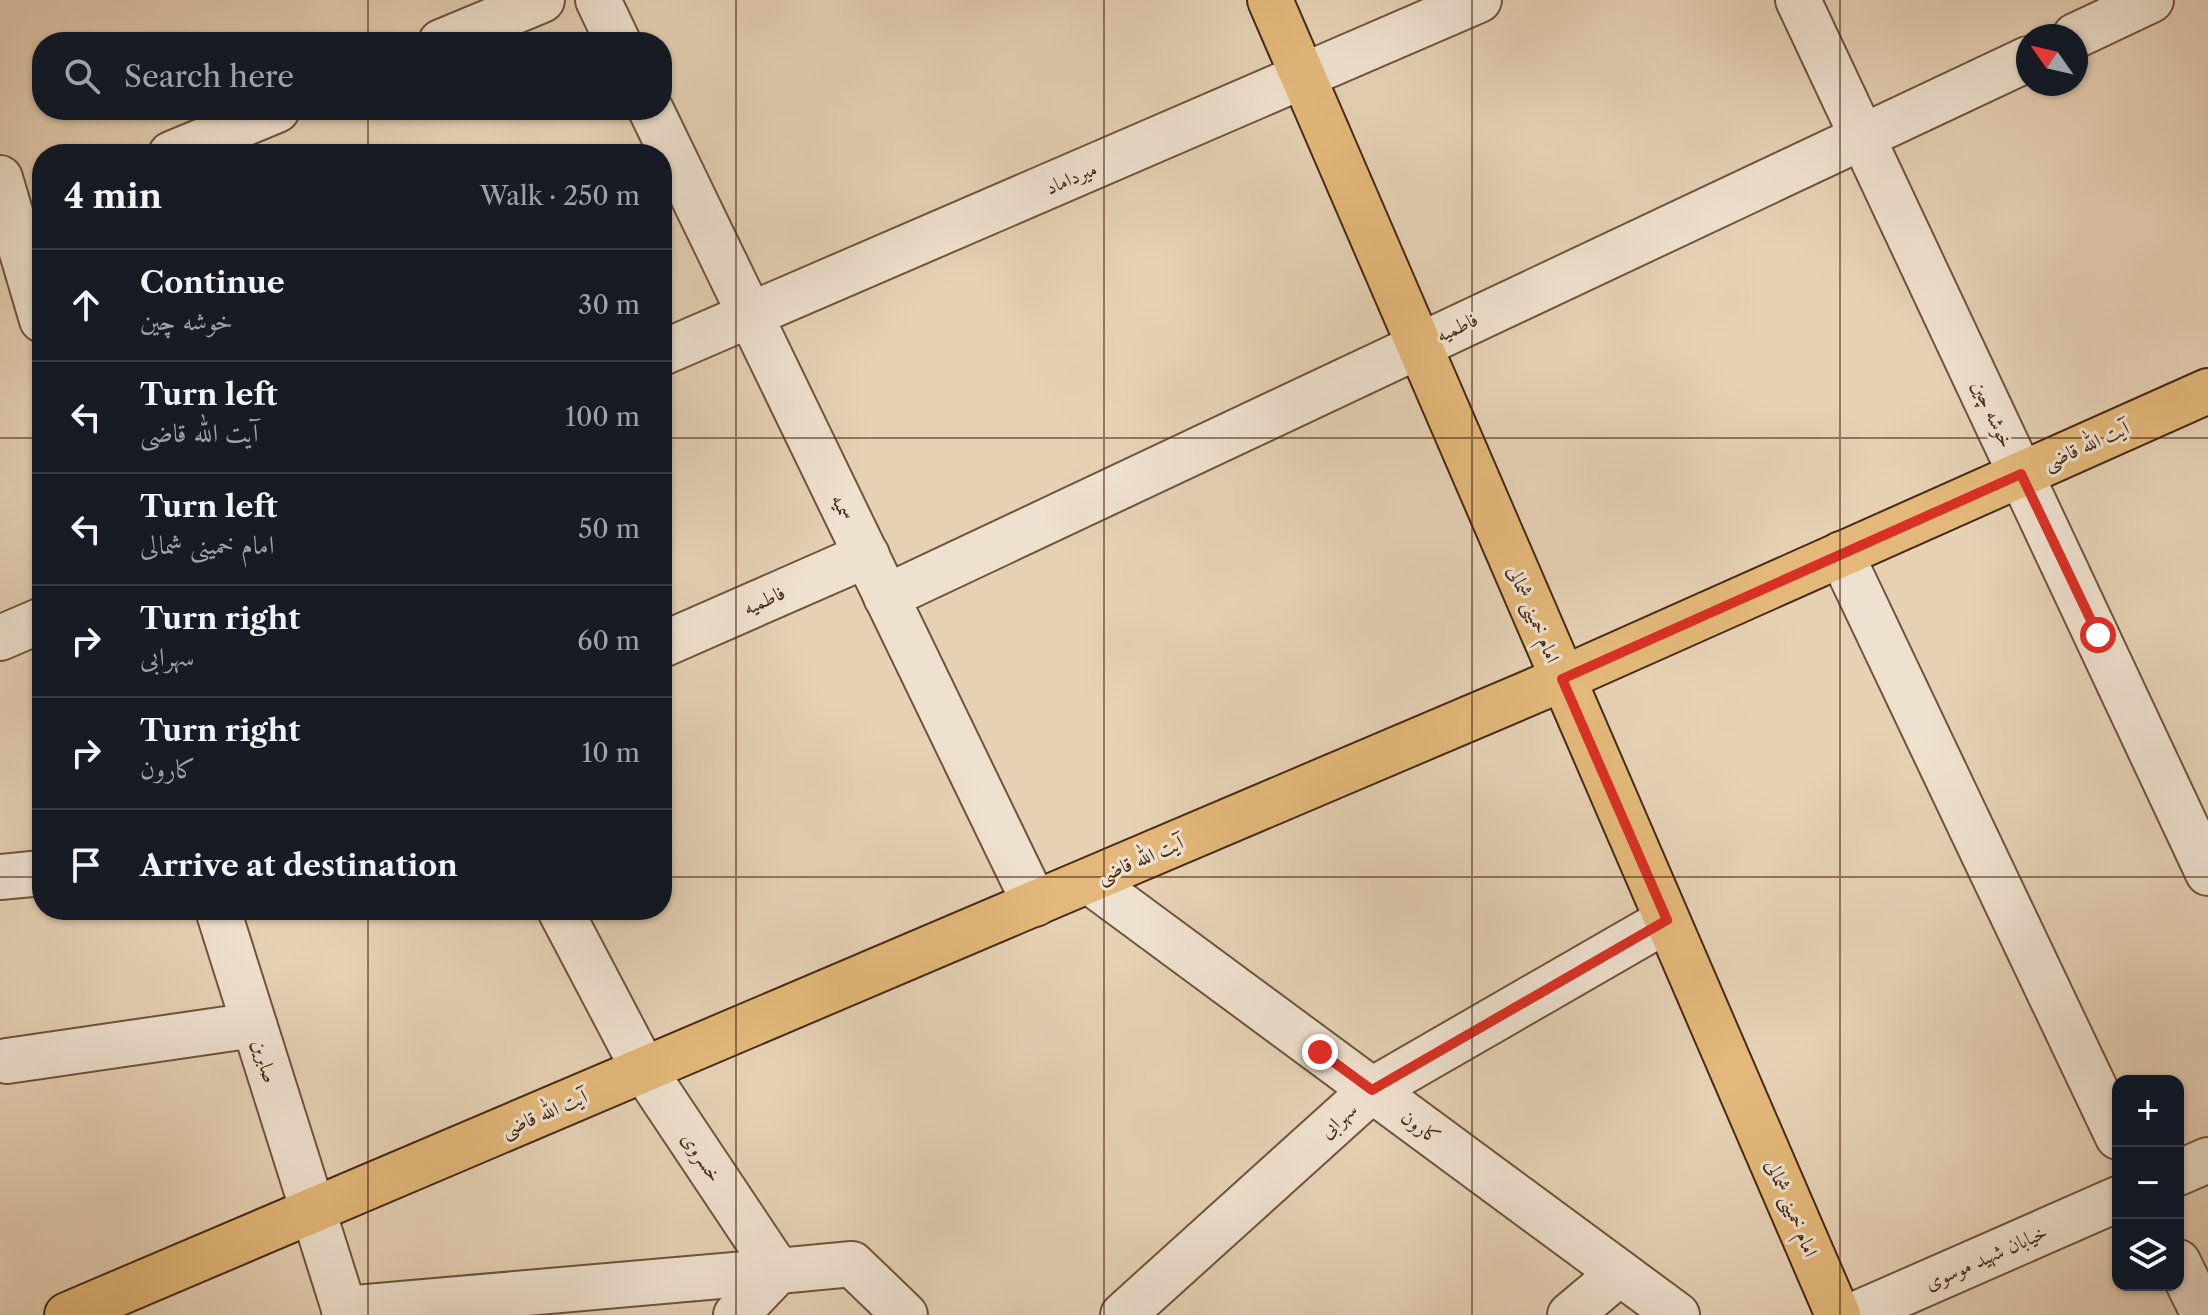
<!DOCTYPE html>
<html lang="en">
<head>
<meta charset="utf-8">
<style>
	body { margin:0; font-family:"Libre Caslon Text",Amiri,serif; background:#242831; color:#f1f3f6 }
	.controls { position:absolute; right:24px; bottom:24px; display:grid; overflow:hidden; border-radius:16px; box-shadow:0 2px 6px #0004 }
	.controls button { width:72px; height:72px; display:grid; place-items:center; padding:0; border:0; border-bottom:2px solid #363941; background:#171b24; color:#f1f3f6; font:40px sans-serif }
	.compass { position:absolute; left:2016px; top:24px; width:72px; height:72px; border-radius:50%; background:#171b24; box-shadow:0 2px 6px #0004; rotate:304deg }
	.stop { position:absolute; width:24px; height:24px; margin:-18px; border:6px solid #d93025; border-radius:50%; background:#fff }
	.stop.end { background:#d93025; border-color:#fff; box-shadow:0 2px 8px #0008 }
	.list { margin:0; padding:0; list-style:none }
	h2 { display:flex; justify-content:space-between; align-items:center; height:104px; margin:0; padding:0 32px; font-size:34px }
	h2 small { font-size:26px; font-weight:400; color:#9ea1a6 }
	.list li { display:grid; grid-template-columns:52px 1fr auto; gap:24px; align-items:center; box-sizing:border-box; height:112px; padding:0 32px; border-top:2px solid #363941 }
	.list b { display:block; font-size:30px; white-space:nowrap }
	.list p { margin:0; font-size:26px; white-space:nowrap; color:#9ea1a6 }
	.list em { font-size:26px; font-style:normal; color:#9ea1a6 }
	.icon { flex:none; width:44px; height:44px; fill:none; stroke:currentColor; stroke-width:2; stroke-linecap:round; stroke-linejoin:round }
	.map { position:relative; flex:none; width:2208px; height:1315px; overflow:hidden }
	.search { position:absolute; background:#171b24; box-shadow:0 2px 6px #0004; left:32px; top:32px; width:640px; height:88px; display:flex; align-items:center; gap:20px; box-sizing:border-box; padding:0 28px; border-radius:32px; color:#9ea1a6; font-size:30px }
	.panel { position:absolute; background:#171b24; box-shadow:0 2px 6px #0004; left:32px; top:144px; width:640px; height:776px; border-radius:32px }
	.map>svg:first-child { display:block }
</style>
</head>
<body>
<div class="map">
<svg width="2208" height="1315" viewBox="0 0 2208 1315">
	<rect width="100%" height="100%" fill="#e6d1b5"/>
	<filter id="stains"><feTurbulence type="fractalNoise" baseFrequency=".0025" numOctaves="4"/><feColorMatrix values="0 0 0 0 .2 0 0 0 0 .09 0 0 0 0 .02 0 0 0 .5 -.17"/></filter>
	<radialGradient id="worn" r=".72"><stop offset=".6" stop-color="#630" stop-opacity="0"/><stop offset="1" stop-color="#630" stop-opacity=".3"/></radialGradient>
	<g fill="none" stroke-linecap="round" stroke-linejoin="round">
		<defs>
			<g id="minor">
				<path d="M598,0L618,42"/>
				<path d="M1798,0L2208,873"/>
				<path d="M2075,36L2151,0"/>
				<path d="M441,42L542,0"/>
				<path d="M651,110L1035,904"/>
				<path d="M171,154L277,110"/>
				<path d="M0,178L42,320"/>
				<path d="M662,353L1479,0"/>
				<path d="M1841,554L2118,1137"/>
				<path d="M886,597L2028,59"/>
				<path d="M0,638L42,620"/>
				<path d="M662,645L867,555"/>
				<path d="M0,877L42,873"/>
				<path d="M1089,881L1677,1315"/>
				<path d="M218,910L346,1315"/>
				<path d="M560,910L644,1070L778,1271L852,1264L905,1315"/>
				<path d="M7,1061L254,1025"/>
				<path d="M2178,1173L2208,1160"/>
				<path d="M2178,1262L2204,1315"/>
				<path d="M344,1309L778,1271"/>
				<path d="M736,1315L778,1271"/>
				<path d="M1123,1315L1372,1090L1667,920"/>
				<path d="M1570,1315L1620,1273"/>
				<path d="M1854,1315L2118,1199"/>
			</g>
			<g id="major">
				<path d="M1270,0L1838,1315"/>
				<path d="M67,1315L1562,679L2208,391"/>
			</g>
		</defs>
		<use href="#minor" stroke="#6f543c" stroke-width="48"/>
		<use href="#major" stroke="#472a14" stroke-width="48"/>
		<use href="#minor" stroke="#efe1cf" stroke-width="44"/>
		<use href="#major" stroke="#e3b87a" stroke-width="44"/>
	</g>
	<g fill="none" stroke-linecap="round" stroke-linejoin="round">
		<path stroke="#d93025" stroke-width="10" d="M1320,1052L1372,1090L1667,920L1562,679L2021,474L2098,635"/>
	</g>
	<path fill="none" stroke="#472a14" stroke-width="2" stroke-opacity="0.55" d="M368,0V42M736,0V1315M1104,0V1315M1472,0V1315M1840,0V1315M368,110V154M0,438H42M662,438H2208M0,877H42M662,877H2208M368,910V1315"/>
	<g text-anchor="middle" stroke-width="6" stroke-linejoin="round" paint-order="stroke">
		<g font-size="20" fill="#472a14" stroke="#efe1cf">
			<text transform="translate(1071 178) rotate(-23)" y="7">میرداماد</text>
			<text transform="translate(1457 327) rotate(-25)" y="7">فاطمیه</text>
			<text transform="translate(1993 414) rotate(65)" y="7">خوشه چین</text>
			<text transform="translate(2086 445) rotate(-24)" y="7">آیت الله قاضی</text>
			<text transform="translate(843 507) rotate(64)" y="7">سمیه</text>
			<text transform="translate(764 600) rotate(-24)" y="7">فاطمیه</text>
			<text transform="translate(1534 614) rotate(67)" y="7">امام خمینی شمالی</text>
			<text transform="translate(1140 859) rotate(-23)" y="7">آیت الله قاضی</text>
			<text transform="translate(265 1061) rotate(73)" y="7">صابرین</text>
			<text transform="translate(544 1113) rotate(-23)" y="7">آیت الله قاضی</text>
			<text transform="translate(1338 1120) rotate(-42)" y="7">سهرابی</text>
			<text transform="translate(1421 1127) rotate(36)" y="7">کارون</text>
			<text transform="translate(702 1157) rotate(56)" y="7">خسروی</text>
			<text transform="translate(1792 1208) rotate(67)" y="7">امام خمینی شمالی</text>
			<text transform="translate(1986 1257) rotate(-24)" y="7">خیابان شهید موسوی</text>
		</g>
	</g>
	<rect width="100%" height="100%" filter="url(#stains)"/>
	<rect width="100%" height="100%" fill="url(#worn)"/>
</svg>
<div class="controls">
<button>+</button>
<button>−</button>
<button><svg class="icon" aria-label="layers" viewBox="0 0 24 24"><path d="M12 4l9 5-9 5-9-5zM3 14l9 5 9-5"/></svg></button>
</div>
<svg class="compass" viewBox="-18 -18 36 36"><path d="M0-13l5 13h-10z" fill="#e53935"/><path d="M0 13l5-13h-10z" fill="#9ea1a6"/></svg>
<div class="stop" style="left:2098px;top:635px"></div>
<div class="stop end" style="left:1320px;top:1052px"></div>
<div class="search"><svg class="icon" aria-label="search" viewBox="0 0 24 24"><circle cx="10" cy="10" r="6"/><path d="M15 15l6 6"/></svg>Search here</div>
<section class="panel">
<h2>4 min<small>Walk · 250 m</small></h2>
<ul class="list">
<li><svg class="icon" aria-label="ahead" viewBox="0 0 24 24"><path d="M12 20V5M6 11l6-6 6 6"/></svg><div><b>Continue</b><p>خوشه چین</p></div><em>30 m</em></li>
<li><svg class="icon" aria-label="left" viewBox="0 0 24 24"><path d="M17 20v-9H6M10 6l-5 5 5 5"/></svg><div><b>Turn left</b><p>آیت الله قاضی</p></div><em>100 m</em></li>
<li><svg class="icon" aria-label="left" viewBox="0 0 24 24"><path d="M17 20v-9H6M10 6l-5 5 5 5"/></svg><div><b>Turn left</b><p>امام خمینی شمالی</p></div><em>50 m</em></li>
<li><svg class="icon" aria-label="right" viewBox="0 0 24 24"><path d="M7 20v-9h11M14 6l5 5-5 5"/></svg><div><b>Turn right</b><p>سهرابی</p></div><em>60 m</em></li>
<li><svg class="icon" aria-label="right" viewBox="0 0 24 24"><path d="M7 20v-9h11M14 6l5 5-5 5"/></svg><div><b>Turn right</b><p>کارون</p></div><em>10 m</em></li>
<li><svg class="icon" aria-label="arrive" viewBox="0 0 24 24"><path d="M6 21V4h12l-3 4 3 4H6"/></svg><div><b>Arrive at destination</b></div></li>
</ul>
</section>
</div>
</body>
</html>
